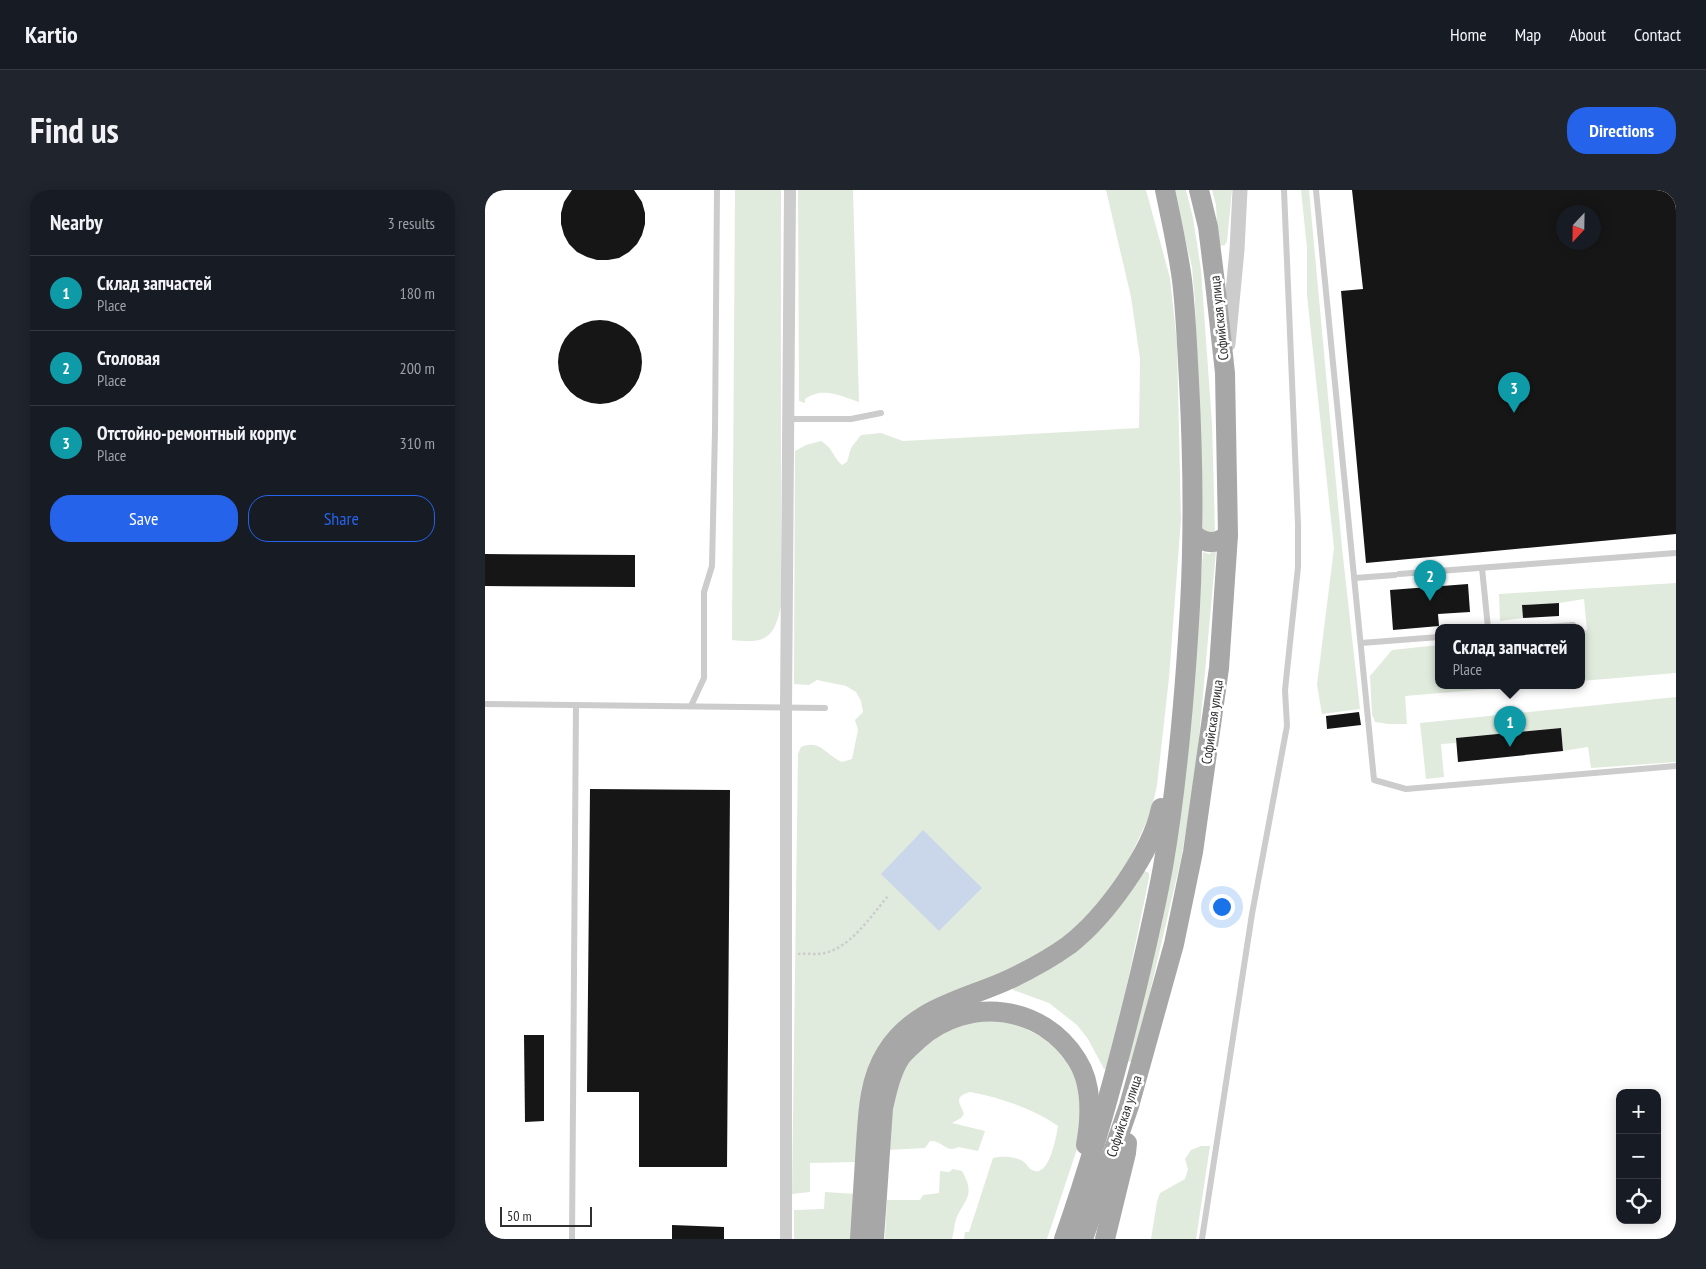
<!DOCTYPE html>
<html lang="en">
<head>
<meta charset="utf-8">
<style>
	body { margin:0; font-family:"PT Sans Narrow",sans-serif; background:#20242c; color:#f1f3f6 }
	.controls { position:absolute; right:15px; bottom:15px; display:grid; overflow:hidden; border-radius:10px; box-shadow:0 2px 12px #0003 }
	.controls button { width:45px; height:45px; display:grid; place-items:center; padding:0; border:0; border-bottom:1px solid #363941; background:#171b24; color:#f1f3f6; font:25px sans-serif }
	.compass { position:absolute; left:1071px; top:15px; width:45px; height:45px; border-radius:50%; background:#171b24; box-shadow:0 2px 12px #0003; rotate:202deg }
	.scale { position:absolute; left:15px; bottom:12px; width:92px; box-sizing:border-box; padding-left:5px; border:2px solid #2f2f2f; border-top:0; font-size:14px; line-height:18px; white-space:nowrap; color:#2f2f2f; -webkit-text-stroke:4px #fff; paint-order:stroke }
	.you { position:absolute; left:736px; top:716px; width:18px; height:18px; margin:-12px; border:4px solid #fff; border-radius:50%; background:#1a73e8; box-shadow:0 0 0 8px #1a73e833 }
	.badge { display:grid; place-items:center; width:32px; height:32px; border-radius:50%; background:#2563eb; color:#fff; font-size:16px; font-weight:700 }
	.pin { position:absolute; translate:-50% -41px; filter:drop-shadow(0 1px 2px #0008) }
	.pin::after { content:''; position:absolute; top:26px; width:18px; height:15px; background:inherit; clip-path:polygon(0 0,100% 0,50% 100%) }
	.popup { position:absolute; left:950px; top:434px; width:150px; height:65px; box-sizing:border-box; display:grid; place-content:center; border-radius:10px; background:#171b24; filter:drop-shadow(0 1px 4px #0005); font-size:16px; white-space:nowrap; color:#9ea1a6 }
	.popup b { font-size:19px; color:#f1f3f6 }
	.popup::after { content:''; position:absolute; left:50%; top:100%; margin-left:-10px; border:10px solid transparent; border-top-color:#171b24 }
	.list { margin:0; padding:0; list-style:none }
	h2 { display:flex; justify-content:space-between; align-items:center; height:65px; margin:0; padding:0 20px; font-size:21px }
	h2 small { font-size:16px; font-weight:400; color:#9ea1a6 }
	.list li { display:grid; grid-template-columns:32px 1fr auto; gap:15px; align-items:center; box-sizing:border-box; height:75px; padding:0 20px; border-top:1px solid #363941 }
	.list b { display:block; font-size:19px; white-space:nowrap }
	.list p { margin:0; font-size:16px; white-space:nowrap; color:#9ea1a6 }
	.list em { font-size:16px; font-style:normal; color:#9ea1a6 }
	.actions { display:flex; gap:10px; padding:15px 20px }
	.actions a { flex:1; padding:11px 0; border:1px solid #2563eb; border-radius:20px; text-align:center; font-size:18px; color:#2563eb }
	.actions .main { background:#2563eb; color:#fff }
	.icon { flex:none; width:28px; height:28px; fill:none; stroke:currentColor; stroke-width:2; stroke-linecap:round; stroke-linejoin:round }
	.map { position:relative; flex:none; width:1191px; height:1049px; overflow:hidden; border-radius:20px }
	header { display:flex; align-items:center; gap:30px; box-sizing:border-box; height:70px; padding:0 25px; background:#171b24; border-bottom:1px solid #363941 }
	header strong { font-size:24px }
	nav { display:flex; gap:28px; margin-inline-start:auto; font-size:18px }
	.intro { display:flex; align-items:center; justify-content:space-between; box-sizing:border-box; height:120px; padding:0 30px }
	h1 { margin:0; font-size:35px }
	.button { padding:12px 22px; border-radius:20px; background:#2563eb; color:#fff; font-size:18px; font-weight:700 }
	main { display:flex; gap:30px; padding:0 30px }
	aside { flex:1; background:#171b24; border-radius:20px; box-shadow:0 2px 12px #0003 }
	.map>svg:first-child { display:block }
</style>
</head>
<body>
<header>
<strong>Kartio</strong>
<nav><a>Home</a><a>Map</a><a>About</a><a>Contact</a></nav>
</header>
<div class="intro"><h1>Find us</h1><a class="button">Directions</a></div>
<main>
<aside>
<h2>Nearby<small>3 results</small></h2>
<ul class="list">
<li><span class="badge" style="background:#0f9aa8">1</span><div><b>Склад запчастей</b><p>Place</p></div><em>180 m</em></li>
<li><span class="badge" style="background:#0f9aa8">2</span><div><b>Столовая</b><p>Place</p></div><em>200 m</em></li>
<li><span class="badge" style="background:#0f9aa8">3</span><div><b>Отстойно-ремонтный корпус</b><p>Place</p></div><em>310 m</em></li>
</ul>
<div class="actions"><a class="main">Save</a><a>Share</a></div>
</aside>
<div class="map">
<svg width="1191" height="1049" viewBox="0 0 1191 1049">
	<rect width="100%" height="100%" fill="#fff"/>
	<g fill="#e1ebdd">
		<path d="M250,0H296V416C289,449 280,454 247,450Z"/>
		<path d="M313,0H368L374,212C356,206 338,196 320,209V213L314,211Z"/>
		<path d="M621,0H661L685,88L692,153L696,329L684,488L672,595L666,622L641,676L597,735L560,763L443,815L373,972L325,973V1002L307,1004L313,564L316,557C336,549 340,565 357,572L367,569L373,540L370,530L378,522L376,511L371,502L361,496L332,490L324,495L309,494L310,261L321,255L336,251C349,259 347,266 357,275L362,272L366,258L376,245L396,243L418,251L654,238L655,169L646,107Z"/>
		<path d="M688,0H701L708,28L716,80L727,234L730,341L724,344L718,342L710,112L707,77Z"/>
		<path d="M727,0H747L742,51L740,55L735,56L733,52L731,15Z"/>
		<path d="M816,0H824L857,358L875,519L837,524L832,495L849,358L822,105V58Z"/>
		<path d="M731,361L711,581L696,669L659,828L647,872L641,871L702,570L718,362L724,364Z"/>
		<path d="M1191,393V483L1096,491V441L1102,440L1099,409L1074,413L1038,415V428L1015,431L1014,404Z"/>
		<path d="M954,455V496H1041L920,506L922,534H903L890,532L887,524L885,486L907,460Z"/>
		<path d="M1191,507V572L1106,578L1103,557L1078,561L1076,538L971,548V553L956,554L959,587L941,589L935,533Z"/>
		<path d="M660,681L664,683V688L625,878L619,879L603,849L592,835L564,813L528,800V795Z"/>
		<path d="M509,830L529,833L566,852L587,880L593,895L598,931L592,959L562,1049H479L480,1042H484L508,968C517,966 531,966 539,972C542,974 543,978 547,980C564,989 571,948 573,936C547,918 516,908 485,902C467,907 476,914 479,924L476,928L467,933L500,941L493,961L473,957C462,964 457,950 445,951L440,958L403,960L408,904L425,867L471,834Z"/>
		<path d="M716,956H725L711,1049H666L672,1012L675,1003L700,989L703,979L700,969L706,960Z"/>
		<path d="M468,979L477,981C491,1006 480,1008 471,1029C469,1035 469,1043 467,1049H400L402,1010H435L438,1005L454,1003L455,981L464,982Z"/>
		<path d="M340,1002L371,1004L368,1049H309V1020L339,1019Z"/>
	</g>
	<path fill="#cad7ea" d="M438,640L497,698L454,741L396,684Z"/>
	<g fill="#161616" fill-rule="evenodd">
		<path d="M87,0H149L157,12L160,23V34L157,45L152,54L144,62L134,68L123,70H112L102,67L92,62L84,54L79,45L76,34V23L79,12Z"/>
		<path d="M867,0H1191V344L881,373L856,101L878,99ZM1078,22H1108V52H1078Z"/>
		<circle cx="115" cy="172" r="42"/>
		<path d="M0,364L150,365V397L0,396Z"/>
		<path d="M983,394L985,422L953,424L954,436L908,440L905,400Z"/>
		<path d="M1074,413V426L1038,428L1037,415Z"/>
		<path d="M874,522L876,535L842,539L841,526Z"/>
		<path d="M1076,538L1078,561L973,572L971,548Z"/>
		<path d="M105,599L245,600L242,977H154V902H102Z"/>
		<path d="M39,845H59V931L40,932Z"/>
		<path d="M187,1035L239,1037V1049H187Z"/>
	</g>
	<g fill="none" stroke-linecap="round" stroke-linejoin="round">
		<path stroke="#ccc" stroke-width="2.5" stroke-dasharray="2.5 2.5" stroke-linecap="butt" d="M313,764C322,763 332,765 340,763C366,757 387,725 403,706"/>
		<g stroke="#ccc" stroke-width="6">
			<path d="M831,0L889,590L921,599L1191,576"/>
			<path d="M304,229H366L396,223"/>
			<path d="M997,378L1003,438"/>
			<path d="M914,384L1191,363"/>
			<path d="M870,388L910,385"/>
			<path d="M1050,438L1088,435"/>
			<path d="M876,453L954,447"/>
			<path d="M0,514L340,518"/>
			<path d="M206,516L219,488V402L227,376L230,241L232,0"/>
			<path d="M87,1049L91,515"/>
			<path d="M717,1049L767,724L802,536L800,500L813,377V334L799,0"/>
		</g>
		<path stroke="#ccc" stroke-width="12" d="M301,1049V517L305,0"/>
		<path stroke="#ccc" stroke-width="15" d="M743,154L752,60L755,0"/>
		<g stroke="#a7a7a7" stroke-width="20">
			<path d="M708,344C720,354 731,355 743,345"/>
			<path d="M375,1049C377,1017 379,986 381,954C383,924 384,890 401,863C429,817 480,810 525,789C546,779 566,768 584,755C620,727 667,663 676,618"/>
			<path d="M389,1049L398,918C402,901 406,882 415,868C420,861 428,855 434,849C483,806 557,814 592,870C608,895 606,927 601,955"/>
			<path d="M579,1049C609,965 632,879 653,792C662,754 671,715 678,677C693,590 700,503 705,416C709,341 708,266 704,191C702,157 701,123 697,90C693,60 686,29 680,0"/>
			<path d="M598,1049L644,916L689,754L708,662L734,478L743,345L740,183L730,93L723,37L714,0"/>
			<path d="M620,1049L641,963L642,953"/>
		</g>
	</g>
	<g text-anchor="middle" stroke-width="5" stroke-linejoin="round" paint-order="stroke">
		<g font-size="14" fill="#2f2f2f" stroke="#fff">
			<text transform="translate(734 128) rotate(-96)" y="5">Софийская улица</text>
			<text transform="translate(727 532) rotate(-82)" y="5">Софийская улица</text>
			<text transform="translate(639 926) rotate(-72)" y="5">Софийская улица</text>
		</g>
	</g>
</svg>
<div class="controls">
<button>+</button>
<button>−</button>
<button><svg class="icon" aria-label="locate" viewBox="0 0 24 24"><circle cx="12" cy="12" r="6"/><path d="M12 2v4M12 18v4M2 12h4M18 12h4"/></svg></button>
</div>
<svg class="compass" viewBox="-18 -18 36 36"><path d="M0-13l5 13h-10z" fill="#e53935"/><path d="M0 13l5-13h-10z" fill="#9ea1a6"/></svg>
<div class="scale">50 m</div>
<div class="you"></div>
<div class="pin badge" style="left:1025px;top:557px;background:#0f9aa8">1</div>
<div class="popup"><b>Склад запчастей</b>Place</div>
<div class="pin badge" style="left:945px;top:411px;background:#0f9aa8">2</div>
<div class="pin badge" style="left:1029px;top:223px;background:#0f9aa8">3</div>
</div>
</main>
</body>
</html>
